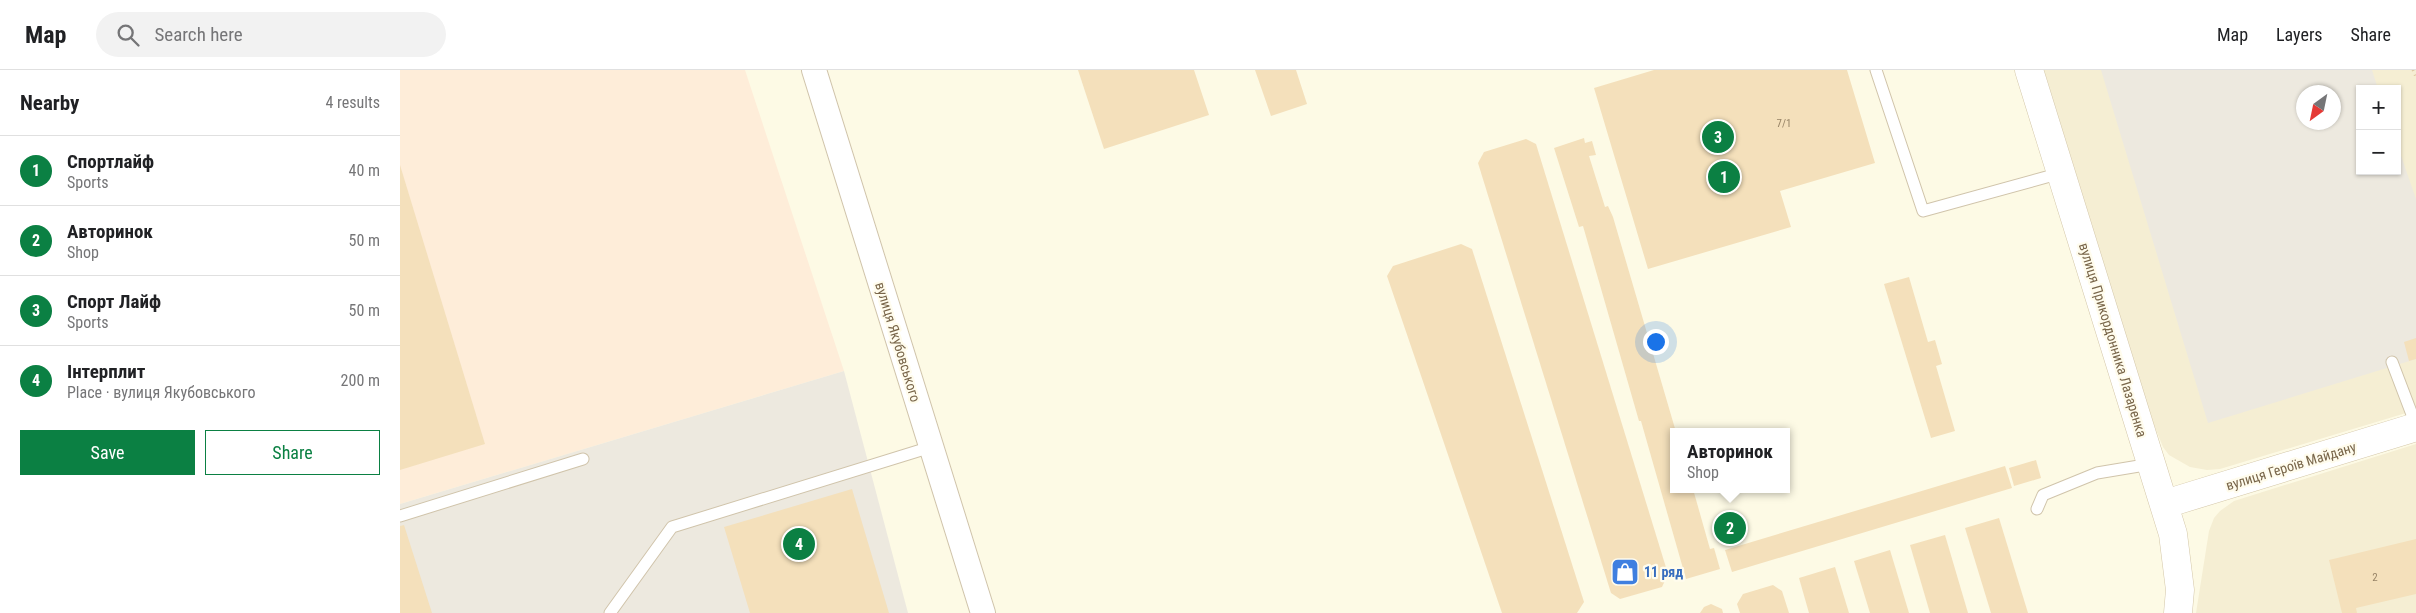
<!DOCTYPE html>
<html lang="en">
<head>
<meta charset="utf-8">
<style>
	body { margin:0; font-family:"Roboto Condensed",sans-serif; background:#f2f2f2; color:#202124 }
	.controls { position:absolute; right:15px; top:15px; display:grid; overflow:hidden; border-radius:0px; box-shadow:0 1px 4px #0004 }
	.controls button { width:45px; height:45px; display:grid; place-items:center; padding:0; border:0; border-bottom:1px solid #e0e0e0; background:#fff; color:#202124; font:25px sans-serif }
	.compass { position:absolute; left:1896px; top:15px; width:45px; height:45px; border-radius:50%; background:#fff; box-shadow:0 1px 4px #0004; rotate:213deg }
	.you { position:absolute; left:1255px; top:271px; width:18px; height:18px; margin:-12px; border:4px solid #fff; border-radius:50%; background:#1a73e8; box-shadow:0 0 0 8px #1a73e833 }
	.badge { display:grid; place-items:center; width:32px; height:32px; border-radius:50%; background:#0b8043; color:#fff; font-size:16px; font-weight:700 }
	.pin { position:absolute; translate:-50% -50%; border:2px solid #fff; box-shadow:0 1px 5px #0006 }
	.popup { position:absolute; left:1270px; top:358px; width:120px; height:65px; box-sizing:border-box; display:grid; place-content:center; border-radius:0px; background:#fff; filter:drop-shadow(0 1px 4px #0005); font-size:16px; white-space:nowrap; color:#757577 }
	.popup b { font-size:19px; color:#202124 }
	.popup::after { content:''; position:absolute; left:50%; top:100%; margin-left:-10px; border:10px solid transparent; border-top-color:#fff }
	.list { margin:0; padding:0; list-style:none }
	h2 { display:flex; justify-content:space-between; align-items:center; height:65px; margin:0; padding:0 20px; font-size:21px }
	h2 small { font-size:16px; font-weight:400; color:#757577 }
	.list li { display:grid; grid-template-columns:32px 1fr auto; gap:15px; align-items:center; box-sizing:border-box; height:70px; padding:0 20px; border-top:1px solid #e0e0e0 }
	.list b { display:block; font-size:19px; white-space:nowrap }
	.list p { margin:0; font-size:16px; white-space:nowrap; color:#757577 }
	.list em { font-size:16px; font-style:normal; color:#757577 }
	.actions { display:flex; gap:10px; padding:15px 20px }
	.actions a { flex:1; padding:11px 0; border:1px solid #0b8043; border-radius:0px; text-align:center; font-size:18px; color:#0b8043 }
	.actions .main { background:#0b8043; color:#fff }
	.icon { flex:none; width:28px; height:28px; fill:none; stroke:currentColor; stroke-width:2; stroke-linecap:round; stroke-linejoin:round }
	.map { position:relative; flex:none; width:2016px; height:543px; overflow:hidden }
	header { display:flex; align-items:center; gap:30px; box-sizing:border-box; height:70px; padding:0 25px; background:#fff; border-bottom:1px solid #e0e0e0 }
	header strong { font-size:24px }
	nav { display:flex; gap:28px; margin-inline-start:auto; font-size:18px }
	.search { width:350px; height:45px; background:#f2f2f2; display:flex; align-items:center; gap:12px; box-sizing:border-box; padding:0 18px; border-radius:28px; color:#757577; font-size:19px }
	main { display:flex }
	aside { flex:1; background:#fff }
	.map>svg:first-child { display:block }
</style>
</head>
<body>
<header>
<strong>Map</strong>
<div class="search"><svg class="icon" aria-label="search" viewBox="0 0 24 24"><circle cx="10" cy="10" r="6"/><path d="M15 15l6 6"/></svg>Search here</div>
<nav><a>Map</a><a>Layers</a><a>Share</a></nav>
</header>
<main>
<aside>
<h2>Nearby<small>4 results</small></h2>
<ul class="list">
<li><span class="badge">1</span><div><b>Спортлайф</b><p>Sports</p></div><em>40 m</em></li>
<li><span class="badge">2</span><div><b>Авторинок</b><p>Shop</p></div><em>50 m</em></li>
<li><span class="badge">3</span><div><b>Спорт Лайф</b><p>Sports</p></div><em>50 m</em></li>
<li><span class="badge">4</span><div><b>Інтерплит</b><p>Place · вулиця Якубовського</p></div><em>200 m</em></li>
</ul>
<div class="actions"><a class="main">Save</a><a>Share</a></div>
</aside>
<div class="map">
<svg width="2016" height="543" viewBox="0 0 2016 543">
	<rect width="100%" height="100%" fill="#fdfae5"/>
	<g fill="#f5eed3" fill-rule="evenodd">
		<path d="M1644,0H2016V340L1820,399L1807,400L1790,397L1769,385L1763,377L1754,355ZM1960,19H1997V101H1960ZM1904,22H1934V52H1904Z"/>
		<path d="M2016,374V543H1796L1809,461L1814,448L1820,441L1834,431Z"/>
	</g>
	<path fill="#feedd9" d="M0,0H345L444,301L0,434Z"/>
	<g fill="#ede9df" fill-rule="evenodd">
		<path d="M1701,0H1972L1978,19H1960V101H1997V74L2016,129V289L1808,353ZM1904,22H1934V52H1904Z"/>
		<path d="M444,301L508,543H0V434Z"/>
	</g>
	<g fill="#f4e0bb">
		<path d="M678,0H794L809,45L704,79Z"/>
		<path d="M855,0H896L907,34L871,46Z"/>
		<path d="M1254,0H1447L1475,93L1380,121L1391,157L1248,199L1194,18Z"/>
		<path d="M1184,68L1185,73L1192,71L1196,85L1189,86L1205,137L1208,136L1213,147L1276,362H1274V419H1293L1310,479L1314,478L1320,499L1286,509L1241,351H1239L1183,156L1179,157L1154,78Z"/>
		<path d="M1126,69L1136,74L1268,504L1262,517L1220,529L1211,523L1078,93L1084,82Z"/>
		<path d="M0,95L85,374L0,400Z"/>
		<path d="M1061,174L1072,179L1184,532L1177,543H1102L987,206L993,196Z"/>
		<path d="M1509,207L1528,272L1535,270L1542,294L1536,296L1555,361L1531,368L1484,214Z"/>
		<path d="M2016,268V289L2009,291L2004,272Z"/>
		<path d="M1636,390L1641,408L1614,416L1609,398Z"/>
		<path d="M1605,396L1612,418L1332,502L1325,480Z"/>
		<path d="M452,419L489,543H350L324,457Z"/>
		<path d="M1599,448L1628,543H1591L1565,458Z"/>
		<path d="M4,455L32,543H0V456Z"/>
		<path d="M1545,465L1568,543H1530L1510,475Z"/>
		<path d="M2016,469V524L1956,538L1957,543H1942L1929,490Z"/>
		<path d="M1490,480L1509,543H1470L1454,491Z"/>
		<path d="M1435,497L1449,543H1409L1399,508Z"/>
		<path d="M1373,515L1382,521L1389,543H1340L1337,534L1343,524Z"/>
		<path d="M1311,534L1322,539L1323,543H1300L1304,537Z"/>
	</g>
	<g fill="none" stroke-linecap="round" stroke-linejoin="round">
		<defs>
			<g id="lane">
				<path d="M1476,0L1523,141L1661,103"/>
				<path d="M1992,292L2016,355"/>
				<path d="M1637,439L1643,425L1697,403L1751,394"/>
				<path d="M0,446L183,389"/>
				<path d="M210,543L272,457L531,377"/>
			</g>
			<path id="street" d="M414,0L583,543"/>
			<g id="secondary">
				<path d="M1629,0L1773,464L1780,520L1778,543"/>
				<path d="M1765,434L2016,357"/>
			</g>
		</defs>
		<use href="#lane" stroke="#d0c4ab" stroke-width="13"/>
		<use href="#street" stroke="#d0c4ab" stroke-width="26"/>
		<use href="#secondary" stroke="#d3c6a8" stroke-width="29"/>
		<path stroke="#dac49e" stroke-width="3" stroke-dasharray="1 4" stroke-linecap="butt" d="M2013,0L2016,7"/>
		<use href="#lane" stroke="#fff" stroke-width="11"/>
		<use href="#street" stroke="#fff" stroke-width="24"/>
		<use href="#secondary" stroke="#fff" stroke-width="28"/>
	</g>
	<defs>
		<symbol id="shop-square" viewBox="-11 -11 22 22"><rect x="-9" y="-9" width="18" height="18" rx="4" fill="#3f7fe0" stroke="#fffced"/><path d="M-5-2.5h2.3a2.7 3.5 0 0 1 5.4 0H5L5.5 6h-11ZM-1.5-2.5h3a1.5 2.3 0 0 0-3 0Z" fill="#fff"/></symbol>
	</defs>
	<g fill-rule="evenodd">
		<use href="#shop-square" x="1209" y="486" width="32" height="32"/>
	</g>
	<g text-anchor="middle" stroke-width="4.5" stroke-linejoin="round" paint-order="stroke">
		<g font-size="11" fill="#978466">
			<text x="1384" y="57">7/1</text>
			<text x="1975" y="511">2</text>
		</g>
		<g font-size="14" fill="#786549" stroke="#fffced">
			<text transform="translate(1713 270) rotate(73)" y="5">вулиця Прикордонника Лазаренка</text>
			<text transform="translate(498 272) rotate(73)" y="5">вулиця Якубовського</text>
			<text transform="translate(1891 396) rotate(-17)" y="5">вулиця Героїв Майдану</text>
		</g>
		<g font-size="14" font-weight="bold" fill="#366cbe" stroke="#fffced" text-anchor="start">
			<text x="1244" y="507">11 ряд</text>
		</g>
	</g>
</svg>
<div class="controls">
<button>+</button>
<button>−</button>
</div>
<svg class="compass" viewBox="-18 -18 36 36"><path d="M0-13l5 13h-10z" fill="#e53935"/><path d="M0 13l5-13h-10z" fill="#757577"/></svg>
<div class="you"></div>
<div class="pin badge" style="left:1324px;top:107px">1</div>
<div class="pin badge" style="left:1330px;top:458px">2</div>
<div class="popup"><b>Авторинок</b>Shop</div>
<div class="pin badge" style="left:1318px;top:67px">3</div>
<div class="pin badge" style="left:399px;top:474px">4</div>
</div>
</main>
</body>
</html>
